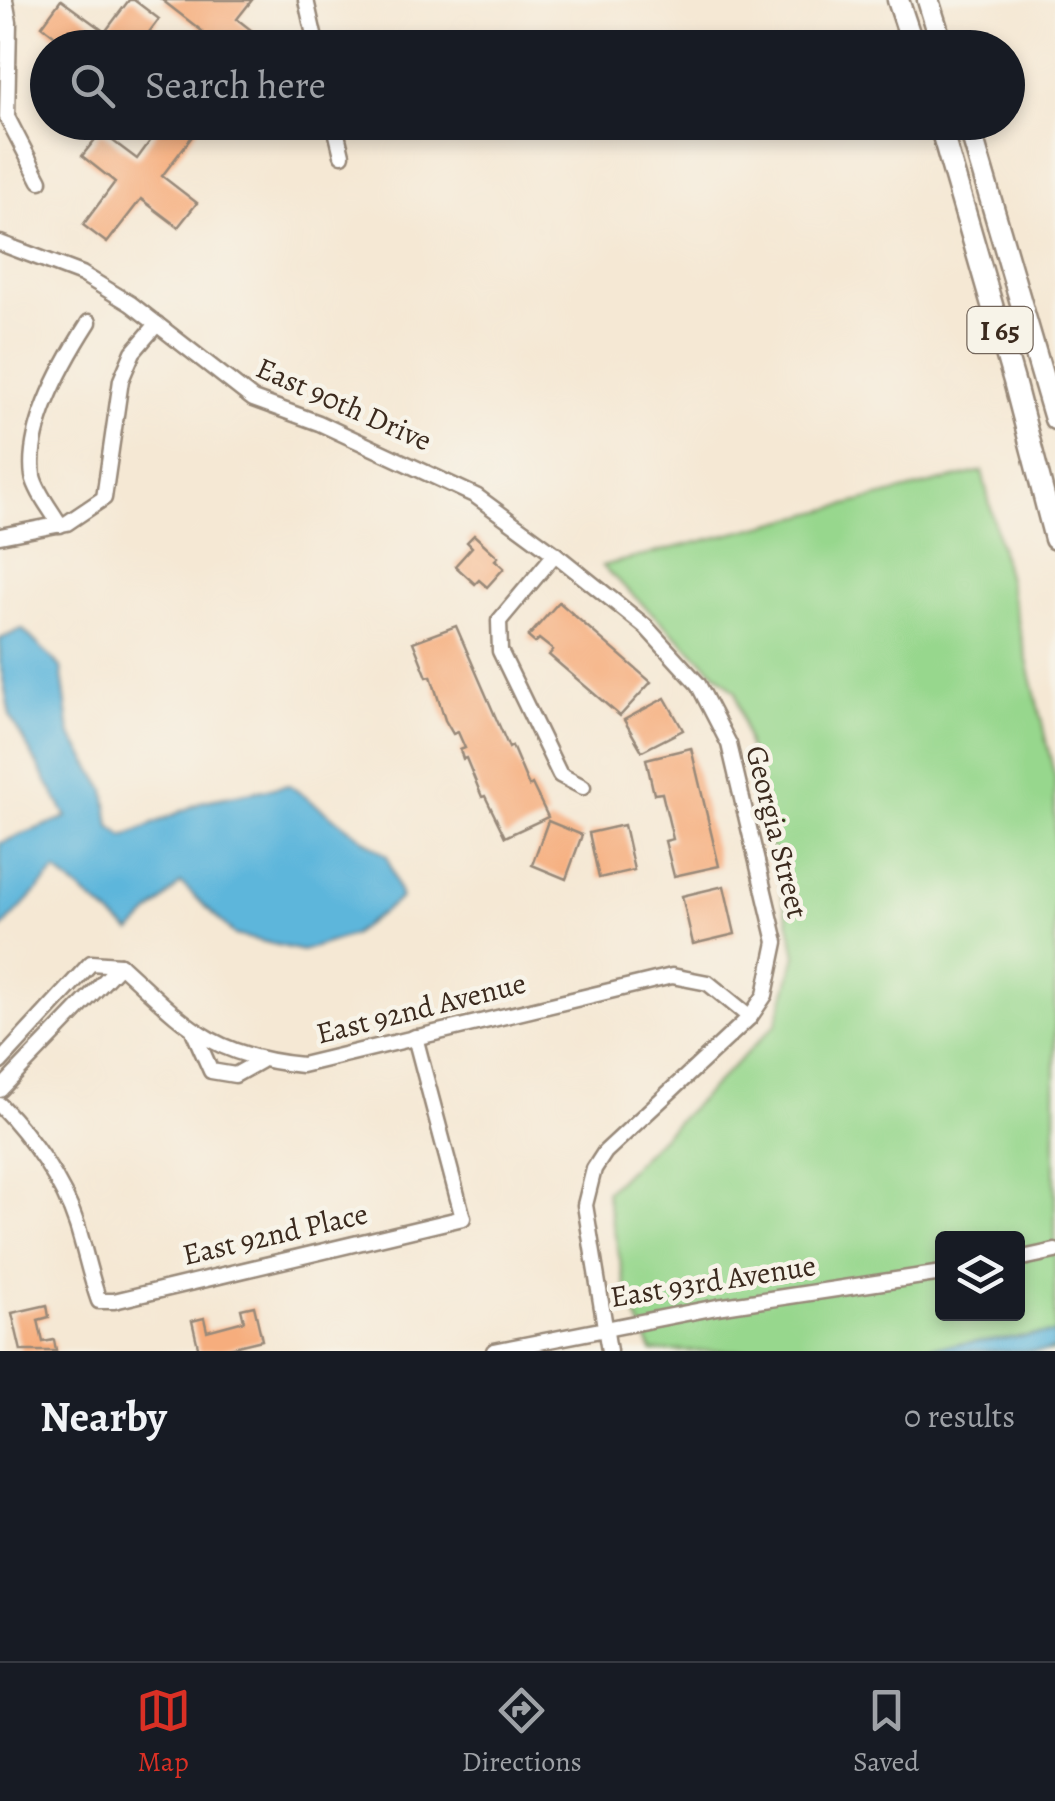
<!DOCTYPE html>
<html lang="en">
<head>
<meta charset="utf-8">
<style>
	body { margin:0; font-family:Alegreya,serif; background:#242831; color:#f1f3f6 }
	.controls { position:absolute; right:30px; bottom:30px; display:grid; overflow:hidden; border-radius:10px; box-shadow:0 5px 15px #0003 }
	.controls button { width:90px; height:90px; display:grid; place-items:center; padding:0; border:0; border-bottom:2px solid #363941; background:#171b24; color:#f1f3f6; font:50px sans-serif }
	.list { margin:0; padding:0; list-style:none }
	h2 { display:flex; justify-content:space-between; align-items:center; height:130px; margin:0; padding:0 40px; font-size:42px }
	h2 small { font-size:32px; font-weight:400; color:#9ea1a6 }
	.icon { flex:none; width:55px; height:55px; fill:none; stroke:currentColor; stroke-width:2; stroke-linecap:round; stroke-linejoin:round }
	.map { position:relative; flex:none; width:1055px; height:1351px; overflow:hidden }
	.search { position:absolute; background:#171b24; box-shadow:0 5px 15px #0003; left:30px; right:30px; top:30px; height:110px; display:flex; align-items:center; gap:25px; box-sizing:border-box; padding:0 35px; border-radius:55px; color:#9ea1a6; font-size:38px }
	.sheet { height:310px; background:#171b24 }
	nav { display:flex; justify-content:space-around; align-items:center; box-sizing:border-box; height:140px; border-top:2px solid #363941; background:#171b24; font-size:28px; color:#9ea1a6 }
	nav a { display:grid; justify-items:center; gap:5px }
	nav .on { color:#d93025 }
	.map>svg:first-child { display:block }
</style>
</head>
<body>
<div class="map">
<svg width="1055" height="1351" viewBox="0 0 1055 1351">
	<rect width="100%" height="100%" fill="#f7f3e8"/>
	<filter id="ink" filterUnits="userSpaceOnUse"><feTurbulence type="fractalNoise" baseFrequency=".01" numOctaves="2"/><feDisplacementMap in="SourceGraphic" scale="20" xChannelSelector="R" yChannelSelector="G"/><feConvolveMatrix kernelMatrix="1 2 1 2 8 2 1 2 1" color-interpolation-filters="sRGB"/></filter>
	<filter id="wash" filterUnits="userSpaceOnUse"><feTurbulence type="fractalNoise" baseFrequency=".0048" numOctaves="4" result="noise"/><feDisplacementMap in="SourceGraphic" scale="40" xChannelSelector="R" yChannelSelector="G"/><feGaussianBlur stdDeviation="2.25" result="paint"/><feColorMatrix in="noise" values="0 0 0 0 0 0 0 0 0 0 0 0 0 0 0 0 0 1.4 0 .05"/><feComposite in="paint" operator="in"/></filter>
	<g filter="url(#wash)">
		<rect width="100%" height="100%" fill="#f5e8d4"/>
		<path fill="#97d78d" stroke="#698056" stroke-width="2.5" fill-rule="evenodd" d="M982,471L1055,778V1351H652L628,1298L606,1192L776,1024L796,955L736,692L602,566ZM942,1238H1018V1314H942Z"/>
		<g fill="#5db6db" stroke="#4c707c" stroke-width="2.5">
			<path d="M22,629L61,667L70,733L105,790L110,826L124,837L204,801L289,785L387,856L401,898L352,935L302,951L235,935L181,883L131,932L56,871L0,930V843L67,817L10,716L0,663V639Z"/>
			<path d="M1055,1333V1349L1046,1351H894Z"/>
		</g>
		<g id="blocks">
			<g fill="#f6ad7d">
				<path d="M61,0L105,32L129,0H134L159,19L137,48H71L42,26Z"/>
				<path d="M162,0H252L237,19L274,48H225L219,42L215,48H189L202,31Z"/>
				<path d="M164,122H203L162,176L197,203L178,227L141,199L107,243L83,225L115,182L82,156L101,132L137,159Z"/>
				<path d="M474,535L498,557L495,560L504,568L487,587L479,580L475,584L455,566L472,547L467,542Z"/>
				<path d="M559,602L651,682L620,716L549,655L553,650L539,639L535,643L528,637Z"/>
				<path d="M456,626L509,748L512,746L529,786L532,784L548,817L505,837L485,796L482,797L466,758L463,759L460,750L465,748L458,732L453,734L445,720L431,676L427,677L413,642Z"/>
				<path d="M665,698L683,730L642,751L624,720Z"/>
				<path d="M691,748L719,866L674,876L665,841L673,839L662,793L654,794L646,759Z"/>
				<path d="M548,821L582,835L566,879L532,865Z"/>
				<path d="M624,825L634,870L599,878L589,833Z"/>
				<path d="M724,886L735,934L693,944L682,896Z"/>
				<path d="M47,1305L49,1317L38,1320L43,1342L54,1340L56,1351H21L12,1313Z"/>
				<path d="M254,1306L262,1340L225,1349L199,1351L192,1321L204,1318L207,1331L244,1321L241,1309Z"/>
			</g>
		</g>
	</g>
	<g filter="url(#ink)">
		<use href="#blocks" fill-opacity="0" stroke="#988979" stroke-width="2.5"/>
		<g fill="none" stroke-linecap="round" stroke-linejoin="round">
			<defs>
				<g id="minor">
					<path d="M5,0L9,22L7,117L40,181"/>
					<path d="M306,0L317,48"/>
					<path d="M334,122L342,155"/>
					<path d="M0,243L82,274L131,304L253,399L319,423L476,496L555,554L646,627L698,684L729,744L776,942L765,995L750,1017L605,1152L594,1169L585,1205L609,1351"/>
					<path d="M60,525C52,511 36,491 33,476C26,427 64,361 89,322"/>
					<path d="M0,536L67,523L104,498L121,380L133,352L157,324"/>
					<path d="M555,554L499,621L500,651L560,775L583,787"/>
					<path d="M120,965C185,1024 209,1056 302,1065L672,976L708,983L750,1017"/>
					<path d="M194,1033L211,1071L235,1075L260,1061"/>
					<path d="M0,1062L91,963L120,965"/>
					<path d="M0,1090L120,965"/>
					<path d="M0,1105C31,1137 63,1182 77,1225C85,1250 90,1276 99,1301H114L463,1218L415,1037"/>
					<path d="M1018,1259L1055,1251"/>
					<path d="M494,1351L717,1307L942,1273"/>
				</g>
				<g id="highway">
					<path d="M898,0L914,48"/>
					<path d="M928,0L943,48"/>
					<path d="M939,122L1014,381L1055,539"/>
					<path d="M968,122L1055,419"/>
				</g>
			</defs>
			<use href="#minor" stroke="#988979" stroke-width="19"/>
			<use href="#highway" stroke="#988979" stroke-width="25"/>
			<use href="#minor" stroke="#fff" stroke-width="14"/>
			<use href="#highway" stroke="#fff" stroke-width="20"/>
		</g>
	</g>
	<g text-anchor="middle" stroke-width="9" stroke-linejoin="round" paint-order="stroke">
		<rect fill="#f7f3e8" stroke="#73665b" stroke-width="2.5" x="967.5" y="307" width="65" height="46" rx="8"/>
		<g font-size="28" font-weight="bold" fill="#3b2a1e">
			<text x="1000" y="340">I 65</text>
		</g>
		<g font-size="30" fill="#3b2a1e" stroke="#f7f3e8">
			<text transform="translate(344 404) rotate(24)" y="10">East 90th Drive</text>
			<text transform="translate(777 832) rotate(76)" y="10">Georgia Street</text>
			<text transform="translate(421 1008) rotate(-14)" y="10">East 92nd Avenue</text>
			<text transform="translate(275 1234) rotate(-13)" y="10">East 92nd Place</text>
			<text transform="translate(713 1281) rotate(-9)" y="10">East 93rd Avenue</text>
		</g>
	</g>
</svg>
<div class="controls">
<button><svg class="icon" aria-label="layers" viewBox="0 0 24 24"><path d="M12 4l9 5-9 5-9-5zM3 14l9 5 9-5"/></svg></button>
</div>
<div class="search"><svg class="icon" aria-label="search" viewBox="0 0 24 24"><circle cx="10" cy="10" r="6"/><path d="M15 15l6 6"/></svg>Search here</div>
</div>
<section class="sheet">
<h2>Nearby<small>0 results</small></h2>
<ul class="list">
</ul>
</section>
<nav>
<a class="on"><svg class="icon" aria-label="map" viewBox="0 0 24 24"><path d="M3 6l6-2 6 2 6-2v14l-6 2-6-2-6 2zM9 4v14M15 6v14"/></svg>Map</a>
<a><svg class="icon" aria-label="directions" viewBox="0 0 24 24"><path d="M12 3l9 9-9 9-9-9zM9 14v-3h6M13 9l2 2-2 2"/></svg>Directions</a>
<a><svg class="icon" aria-label="saved" viewBox="0 0 24 24"><path d="M7 4h10v16l-5-4-5 4z"/></svg>Saved</a>
</nav>
</body>
</html>
